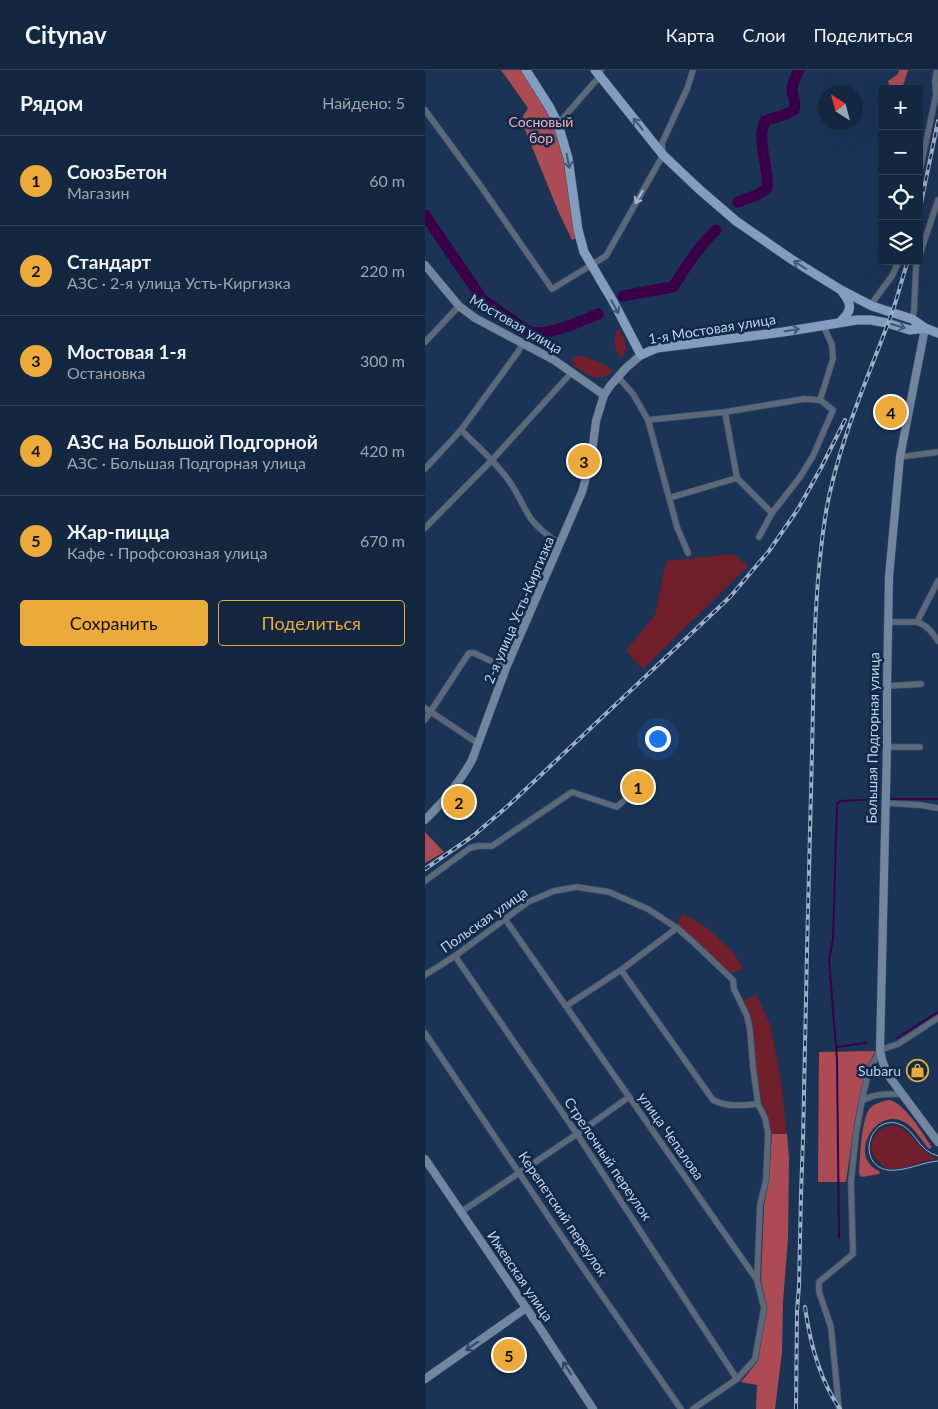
<!DOCTYPE html>
<html lang="ru">
<head>
<meta charset="utf-8">
<style>
	body { margin:0; font-family:Lato,sans-serif; background:#21334b; color:#f1f3f6 }
	.controls { position:absolute; right:15px; top:15px; display:grid; overflow:hidden; border-radius:5px; box-shadow:0 5px 20px #0002 }
	.controls button { width:45px; height:45px; display:grid; place-items:center; padding:0; border:0; border-bottom:1px solid #334459; background:#142740; color:#f1f3f6; font:25px sans-serif }
	.compass { position:absolute; left:393px; top:15px; width:45px; height:45px; border-radius:50%; background:#142740; box-shadow:0 5px 20px #0002; rotate:324deg }
	.you { position:absolute; left:232px; top:668px; width:18px; height:18px; margin:-12px; border:4px solid #fff; border-radius:50%; background:#1a73e8; box-shadow:0 0 0 8px #1a73e833 }
	.badge { display:grid; place-items:center; width:32px; height:32px; border-radius:50%; background:#ebaa39; color:#111; font-size:16px; font-weight:700 }
	.pin { position:absolute; translate:-50% -50%; border:2px solid #fff; box-shadow:0 1px 5px #0006 }
	.list { margin:0; padding:0; list-style:none }
	h2 { display:flex; justify-content:space-between; align-items:center; height:65px; margin:0; padding:0 20px; font-size:21px }
	h2 small { font-size:16px; font-weight:400; color:#9da5b1 }
	.list li { display:grid; grid-template-columns:32px 1fr auto; gap:15px; align-items:center; box-sizing:border-box; height:90px; padding:0 20px; border-top:1px solid #334459 }
	.list b { display:block; font-size:19px; white-space:nowrap }
	.list p { margin:0; font-size:16px; white-space:nowrap; color:#9da5b1 }
	.list em { font-size:16px; font-style:normal; color:#9da5b1 }
	.actions { display:flex; gap:10px; padding:15px 20px }
	.actions a { flex:1; padding:11px 0; border:1px solid #ebaa39; border-radius:5px; text-align:center; font-size:18px; color:#ebaa39 }
	.actions .main { background:#ebaa39; color:#111 }
	.icon { flex:none; width:28px; height:28px; fill:none; stroke:currentColor; stroke-width:2; stroke-linecap:round; stroke-linejoin:round }
	.map { position:relative; flex:none; width:513px; height:1339px; overflow:hidden }
	header { display:flex; align-items:center; gap:30px; box-sizing:border-box; height:70px; padding:0 25px; background:#142740; border-bottom:1px solid #334459 }
	header strong { font-size:24px }
	nav { display:flex; gap:28px; margin-inline-start:auto; font-size:18px }
	main { display:flex }
	aside { flex:1; background:#142740 }
	.map>svg:first-child { display:block }
</style>
</head>
<body>
<header>
<strong>Citynav</strong>
<nav><a>Карта</a><a>Слои</a><a>Поделиться</a></nav>
</header>
<main>
<aside>
<h2>Рядом<small>Найдено: 5</small></h2>
<ul class="list">
<li><span class="badge">1</span><div><b>СоюзБетон</b><p>Магазин</p></div><em>60 m</em></li>
<li><span class="badge">2</span><div><b>Стандарт</b><p>АЗС · 2-я улица Усть-Киргизка</p></div><em>220 m</em></li>
<li><span class="badge">3</span><div><b>Мостовая 1-я</b><p>Остановка</p></div><em>300 m</em></li>
<li><span class="badge">4</span><div><b>АЗС на Большой Подгорной</b><p>АЗС · Большая Подгорная улица</p></div><em>420 m</em></li>
<li><span class="badge">5</span><div><b>Жар-пицца</b><p>Кафе · Профсоюзная улица</p></div><em>670 m</em></li>
</ul>
<div class="actions"><a class="main">Сохранить</a><a>Поделиться</a></div>
</aside>
<div class="map">
<svg width="513" height="1339" viewBox="0 0 513 1339">
	<rect width="100%" height="100%" fill="#1b3456"/>
	<g fill="#711f2a">
		<path d="M194,258C197,266 205,278 198,286L193,285C189,275 188,266 194,258Z"/>
		<path d="M151,286C160,285 181,294 187,300V302C173,313 160,305 148,294L147,290Z"/>
		<path d="M308,484L323,496L218,599L201,581L230,545L241,491Z"/>
		<path d="M259,844L282,858L305,879L318,897L308,903L302,900L268,868L254,856V849Z"/>
		<path d="M331,925L345,954L356,1011L362,1064H347C344,1053 340,1042 337,1031C335,1021 333,1010 331,1000C327,974 329,956 319,931Z"/>
		<path d="M469,1055C487,1060 493,1080 510,1088V1089C497,1091 476,1101 464,1098C451,1095 442,1079 449,1067C453,1059 461,1057 469,1055Z"/>
	</g>
	<g fill="#ac4b54">
		<path d="M76,0H97C106,14 117,28 124,43C142,82 146,126 152,168L147,170L134,143L96,50L103,38Z"/>
		<path d="M474,0H483L478,16L471,19H465L463,11L473,4Z"/>
		<path d="M0,762L19,782L0,793Z"/>
		<path d="M450,981C431,1021 428,1068 421,1112H393L394,982Z"/>
		<path d="M464,1030C481,1034 497,1063 507,1077L504,1079C498,1072 491,1061 484,1055C453,1031 421,1086 454,1101L455,1103L454,1104L437,1107L435,1106L434,1103C435,1089 436,1046 446,1037C451,1033 458,1031 464,1030Z"/>
		<path d="M347,1064H362L364,1087L363,1168L358,1232L357,1282L350,1339H331L332,1315L316,1312L333,1291L342,1238L336,1210L339,1136L344,1109Z"/>
	</g>
	<g fill="none" stroke-linecap="round" stroke-linejoin="round">
		<g stroke="#390049" stroke-width="2">
			<path d="M466,729H513"/>
			<path d="M472,968L513,942"/>
			<path d="M411,977L441,973"/>
			<path d="M414,1168L412,989L404,890L408,869L412,734L415,731L454,729"/>
		</g>
		<g stroke="#390049" stroke-width="11">
			<path d="M313,132L332,125L342,118C344,99 335,81 337,62C337,59 339,55 340,51C350,47 360,46 369,40C372,29 367,28 367,20C367,13 371,6 374,0"/>
			<path d="M0,145L58,230L104,262C123,266 155,252 173,244"/>
			<path d="M198,226L219,222L248,217C261,197 273,177 291,160"/>
		</g>
		<defs>
			<g id="street">
				<path d="M0,40L55,115L127,219L181,186L238,85L237,73L262,19L268,0"/>
				<path d="M133,54L174,7L176,0"/>
				<path d="M494,105L511,25L510,10L512,0"/>
				<path d="M494,187L513,130"/>
				<path d="M447,236L450,229L467,206L474,191"/>
				<path d="M487,249L489,241L491,197L493,191"/>
				<path d="M0,272L34,236"/>
				<path d="M193,307L208,324L223,350L252,457L263,483"/>
				<path d="M395,330L408,289L407,275L398,255"/>
				<path d="M223,350L300,342L379,329L395,330L408,340L388,386L375,407L347,443L334,467"/>
				<path d="M36,360C53,377 71,392 84,411C93,423 98,437 106,449C114,459 124,467 135,474"/>
				<path d="M475,387L513,382"/>
				<path d="M0,399L36,360L93,282L98,273"/>
				<path d="M312,408L347,443"/>
				<path d="M244,428L312,408L300,342"/>
				<path d="M0,458L67,390L147,302"/>
				<path d="M463,552H492C502,555 507,562 513,571"/>
				<path d="M492,552L513,511"/>
				<path d="M462,616L496,614"/>
				<path d="M0,638L54,674"/>
				<path d="M0,650L44,583H49L81,598"/>
				<path d="M462,677H495"/>
				<path d="M460,733L495,735L513,738"/>
				<path d="M0,811L45,778L53,776H67L147,722L192,737L203,727"/>
				<path d="M80,849L332,1210L339,1238L330,1289L312,1309L268,1339"/>
				<path d="M30,886L152,1064L312,1309"/>
				<path d="M196,900L288,1030C304,1038 316,1035 333,1034"/>
				<path d="M0,905L30,886L103,832L129,821L152,817L184,822L223,839L252,858L266,870L308,910L309,919L322,946L325,960L328,997L333,1034L340,1048L343,1063L341,1110L335,1135L332,1210"/>
				<path d="M141,936L196,900L252,858"/>
				<path d="M0,963L156,1195L256,1339"/>
				<path d="M437,1031C450,1023 463,1024 477,1024"/>
				<path d="M36,1142L152,1064L204,1027"/>
				<path d="M414,1339L406,1257L394,1222V1212L428,1184L426,1112L431,1064L438,1025L444,1000L455,980L473,974L513,948"/>
			</g>
			<g id="secondary">
				<path d="M0,195L34,236L50,248L129,290L179,325"/>
				<path d="M500,258L475,387L464,507L462,616V677L455,980L457,990L463,1005L513,1072"/>
				<path d="M0,750C18,732 35,712 47,690L81,598L157,422L166,390L171,351L179,325L185,316L201,298L216,285"/>
				<path d="M0,1089L117,1261L168,1339"/>
				<path d="M0,1309L101,1238"/>
			</g>
			<g id="primary">
				<path d="M101,0L125,38L133,54L143,88L153,160L159,182L189,233L216,285L232,278L358,262L432,250H446L462,253L485,260L500,258"/>
				<path d="M170,0L238,85L275,120L311,151L366,189L416,220L447,236L487,249L500,258L513,263"/>
				<path d="M416,251C427,241 427,234 418,223"/>
			</g>
		</defs>
		<use href="#street" stroke="#395070" stroke-width="7"/>
		<use href="#secondary" stroke="#395070" stroke-width="9"/>
		<use href="#primary" stroke="#395070" stroke-width="10"/>
		<use href="#street" stroke="#5d6979" stroke-width="5.5"/>
		<use href="#secondary" stroke="#7386a0" stroke-width="8"/>
		<use href="#primary" stroke="#849cbe" stroke-width="9"/>
		<path stroke="#9daec7" stroke-width="1" d="M513,1086C492,1081 490,1057 471,1053C441,1048 433,1096 463,1100C480,1102 497,1092 513,1091"/>
		<defs>
			<g id="rail">
				<path d="M494,143L513,51"/>
				<path d="M0,799L48,766L85,734L305,527L344,481L373,439L396,398L420,350"/>
				<path d="M380,1237C385,1273 394,1309 415,1339"/>
				<path d="M371,1339L372,1241L374,1216L376,1124L378,1069C381,940 383,812 387,683C389,603 388,522 401,442C413,373 443,308 467,243C473,226 477,208 483,191"/>
			</g>
		</defs>
		<use href="#rail" stroke="#9daec7" stroke-width="4"/>
		<use href="#rail" stroke="#11294a" stroke-width="2" stroke-dasharray="5.5" stroke-linecap="butt"/>
	</g>
	<defs><path id="oneway-shaft" d="M-6 0H5M1.5-3L5.5 0L1.5 3" fill="none" stroke-width="1.6" stroke-linecap="round" stroke-linejoin="round" transform="scale(1.25)"/></defs>
	<g stroke="#3f5778">
		<use href="#oneway-shaft" transform="translate(213 54) rotate(-129)"/>
		<use href="#oneway-shaft" transform="translate(143 91) rotate(79)"/>
		<use href="#oneway-shaft" transform="translate(375 195) rotate(-148)"/>
		<use href="#oneway-shaft" transform="translate(190 237) rotate(61)"/>
		<use href="#oneway-shaft" transform="translate(473 256) rotate(16)"/>
		<use href="#oneway-shaft" transform="translate(367 260) rotate(-10)"/>
	</g>
	<use stroke="#aab8cc" href="#oneway-shaft" transform="translate(214 127) rotate(119)"/>
	<g stroke="#2e4564">
		<use href="#oneway-shaft" transform="translate(47 1276) rotate(145)"/>
		<use href="#oneway-shaft" transform="translate(142 1298) rotate(-123)"/>
	</g>
	<defs>
		<symbol id="shop-ring" viewBox="-11 -11 22 22"><circle r="9.5" fill="#11294a" stroke="#ebaa39" stroke-width="1.5"/><path d="M-5-2.5h2.3a2.7 3.5 0 0 1 5.4 0H5L5.5 6h-11ZM-1.5-2.5h3a1.5 2.3 0 0 0-3 0Z" fill="#ebaa39"/></symbol>
	</defs>
	<g fill-rule="evenodd">
		<use href="#shop-ring" x="480" y="988" width="25" height="25"/>
	</g>
	<g text-anchor="middle" stroke-width="5" stroke-linejoin="round" paint-order="stroke">
		<g font-size="14" fill="#fdadb0" stroke="#11294a">
			<text x="116" y="57">Сосновый<tspan x="116" dy="16">бор</tspan></text>
		</g>
		<g font-size="14" fill="#c3d2e8" stroke="#11294a">
			<text transform="translate(91 254) rotate(30)" y="5">Мостовая улица</text>
			<text transform="translate(287 259) rotate(-9)" y="5">1-я Мостовая улица</text>
			<text transform="translate(94 540) rotate(-67)" y="5">2-я улица Усть-Киргизка</text>
			<text transform="translate(448 668) rotate(-89)" y="5">Большая Подгорная улица</text>
			<text transform="translate(59 850) rotate(-35)" y="5">Польская улица</text>
			<text transform="translate(246 1066) rotate(55)" y="5">улица Чепалова</text>
			<text transform="translate(183 1089) rotate(56)" y="5">Стрелочный переулок</text>
			<text transform="translate(138 1144) rotate(56)" y="5">Керепетский переулок</text>
			<text transform="translate(95 1206) rotate(56)" y="5">Ижевская улица</text>
		</g>
		<g font-size="14" fill="#c3d2e8" stroke="#11294a" text-anchor="end">
			<text x="476" y="1006">Subaru</text>
		</g>
	</g>
</svg>
<div class="controls">
<button>+</button>
<button>−</button>
<button><svg class="icon" aria-label="locate" viewBox="0 0 24 24"><circle cx="12" cy="12" r="6"/><path d="M12 2v4M12 18v4M2 12h4M18 12h4"/></svg></button>
<button><svg class="icon" aria-label="layers" viewBox="0 0 24 24"><path d="M12 4l9 5-9 5-9-5zM3 14l9 5 9-5"/></svg></button>
</div>
<svg class="compass" viewBox="-18 -18 36 36"><path d="M0-13l5 13h-10z" fill="#e53935"/><path d="M0 13l5-13h-10z" fill="#9da5b1"/></svg>
<div class="you"></div>
<div class="pin badge" style="left:213px;top:717px">1</div>
<div class="pin badge" style="left:34px;top:732px">2</div>
<div class="pin badge" style="left:159px;top:391px">3</div>
<div class="pin badge" style="left:466px;top:342px">4</div>
<div class="pin badge" style="left:84px;top:1285px">5</div>
</div>
</main>
</body>
</html>
